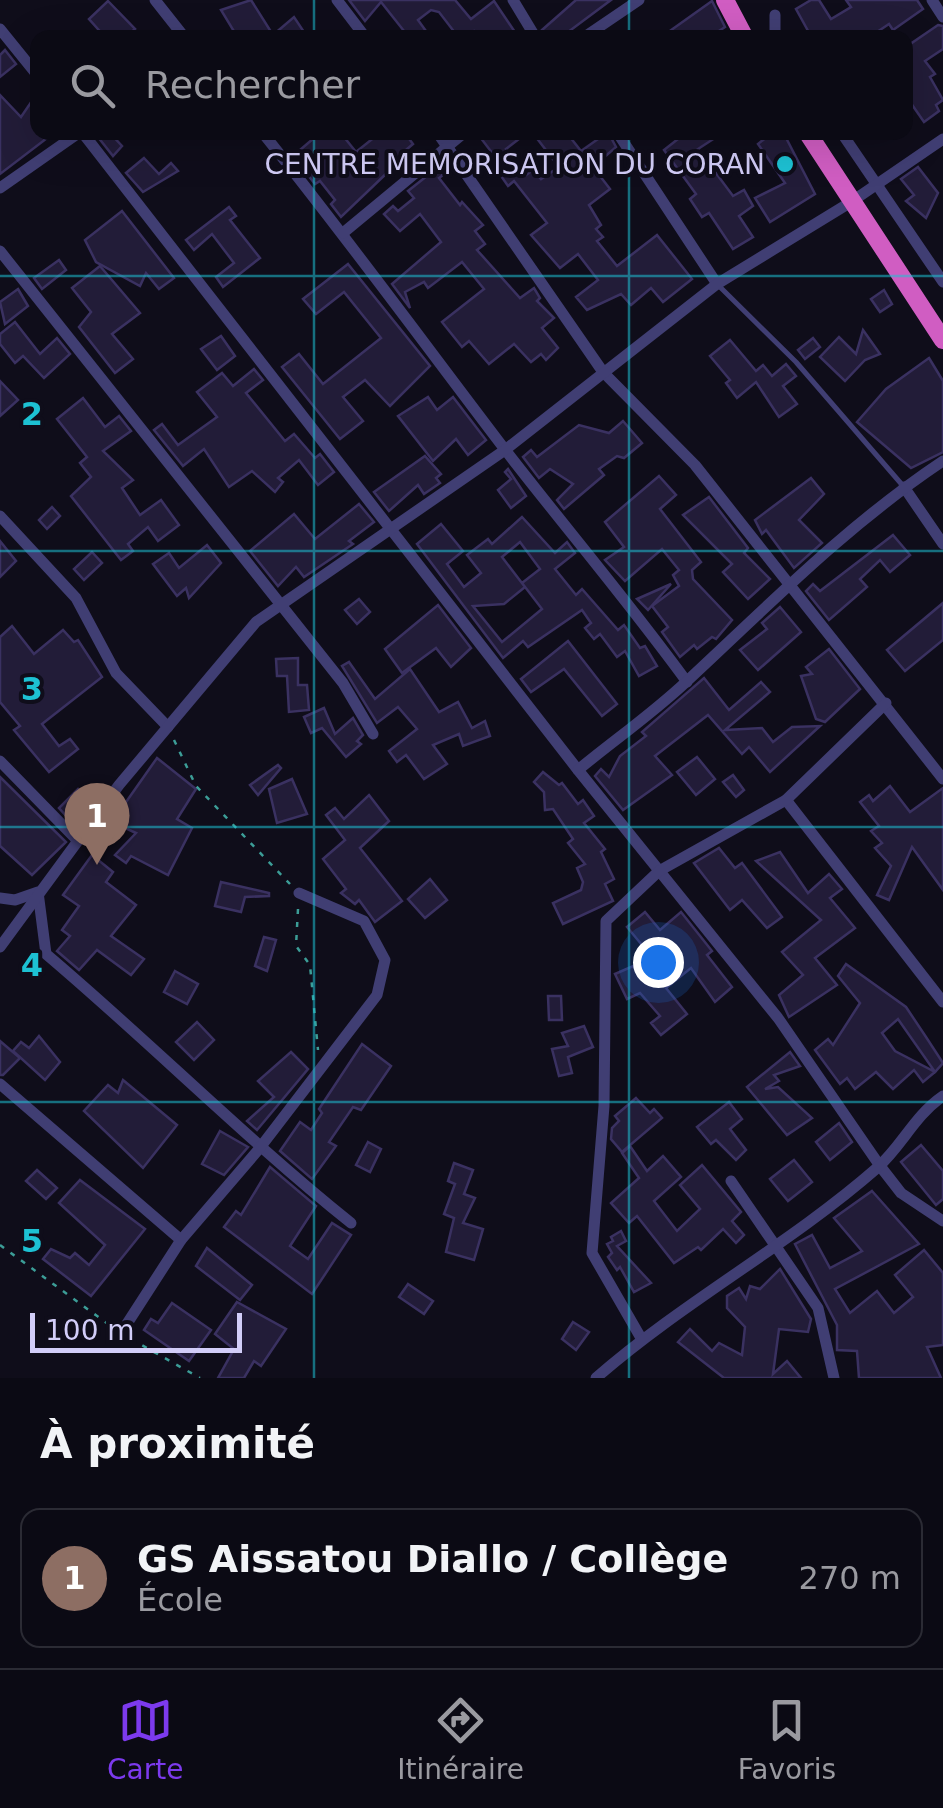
<!DOCTYPE html>
<html lang="fr">
<head>
<meta charset="utf-8">
<style>
	body { margin:0; font-family:"DejaVu Sans",sans-serif; background:#14131d; color:#f1f3f6 }
	.scale { position:absolute; left:30px; bottom:25px; width:212px; box-sizing:border-box; padding-left:10px; border:5px solid #d2cdf8; border-top:0; font-size:28px; line-height:35px; white-space:nowrap; color:#d2cdf8; -webkit-text-stroke:8px #0f0d1a; paint-order:stroke }
	.you { position:absolute; left:658px; top:962px; width:35px; height:35px; margin:-25px; border:8px solid #fff; border-radius:50%; background:#1a73e8; box-shadow:0 0 0 15px #1a73e833 }
	.badge { display:grid; place-items:center; width:65px; height:65px; border-radius:50%; background:#7c3aed; color:#fff; font-size:32px; font-weight:700 }
	.pin { position:absolute; translate:-50% -82px; filter:drop-shadow(0 2px 5px #0008) }
	.pin::after { content:''; position:absolute; top:52px; width:35px; height:30px; background:inherit; clip-path:polygon(0 0,100% 0,50% 100%) }
	.list { margin:0; padding:0; list-style:none }
	h2 { display:flex; justify-content:space-between; align-items:center; height:130px; margin:0; padding:0 40px; font-size:42px }
	h2 small { font-size:32px; font-weight:400; color:#9a9aa0 }
	.list li { display:grid; grid-template-columns:65px 1fr auto; gap:30px; align-items:center; box-sizing:border-box; height:140px; margin:0 20px 20px; padding:0 20px; border:2px solid #2b2b34; border-radius:20px }
	.list b { display:block; font-size:38px; white-space:nowrap }
	.list p { margin:0; font-size:32px; white-space:nowrap; color:#9a9aa0 }
	.list em { font-size:32px; font-style:normal; color:#9a9aa0 }
	.icon { flex:none; width:55px; height:55px; fill:none; stroke:currentColor; stroke-width:2; stroke-linecap:round; stroke-linejoin:round }
	.map { position:relative; flex:none; width:943px; height:1378px; overflow:hidden }
	.search { position:absolute; background:#0b0a14; box-shadow:0 10px 40px #0002; left:30px; right:30px; top:30px; height:110px; display:flex; align-items:center; gap:25px; box-sizing:border-box; padding:0 35px; border-radius:20px; color:#9a9aa0; font-size:38px }
	.sheet { height:290px; background:#0b0a14 }
	nav { display:flex; justify-content:space-around; align-items:center; box-sizing:border-box; height:140px; border-top:2px solid #2b2b34; background:#0b0a14; font-size:28px; color:#9a9aa0 }
	nav a { display:grid; justify-items:center; gap:5px }
	nav .on { color:#7c3aed }
	.map>svg:first-child { display:block }
</style>
</head>
<body>
<div class="map">
<svg width="943" height="1378" viewBox="0 0 943 1378">
	<rect width="100%" height="100%" fill="#0f0d1a"/>
	<g fill="#221c38" stroke="#3a3161" stroke-width="2.5" fill-rule="evenodd">
		<path d="M251,0L273,35L294,17L308,38H238L221,10Z"/>
		<path d="M349,0H455L471,19L494,1L519,38H479L474,31L459,38L439,12L431,10L418,20L431,38H395L404,31L381,2L365,21Z"/>
		<path d="M576,0H611L560,38H548L542,30Z"/>
		<path d="M811,0H819L831,19L851,7L846,0H917L923,9L893,30L889,24L868,38H812L796,9Z"/>
		<path d="M108,1L135,29L124,38H106L89,19Z"/>
		<path d="M712,1L725,27L708,38H660Z"/>
		<path d="M938,25L943,26V49L925,61L935,74L930,77L943,100L936,105L939,111L924,122L906,96V47Z"/>
		<path d="M5,50L16,64L0,77V55Z"/>
		<path d="M38,92V132H55L0,174V95L21,117Z"/>
		<path d="M94,132H109L122,146L113,156Z"/>
		<path d="M321,132H340L356,152L381,132H404L413,144L387,166L390,170L341,217L331,204L335,200L320,181L315,184L293,156Z"/>
		<path d="M486,132H528L506,149L526,175L533,170L541,179L559,167L532,132H566L581,151L608,132L616,147L593,167L610,189L589,205L601,225L596,229L603,237L597,241L617,266L657,235L692,279L663,302L651,288L631,305L621,294L587,310L576,297L598,280L578,254L560,268L531,235L547,223L514,181L508,186L492,163L496,158L480,137Z"/>
		<path d="M673,132H724L698,149L733,196L744,190L753,206L739,216L753,237L733,249L709,213L702,217L690,199L696,194L664,150L678,139Z"/>
		<path d="M773,132H783L815,194L770,222L755,198L785,183L758,144Z"/>
		<path d="M144,158L159,174L171,163L178,171L143,192L126,173Z"/>
		<path d="M918,167L938,193L926,218L906,201L914,195L901,179Z"/>
		<path d="M437,168L443,175L439,178L460,205L462,202L483,225L475,231L485,244L477,250L520,298L534,288L540,298L537,301L554,318L542,328L558,348L546,360L541,354L531,362L514,344L489,364L469,341L462,347L442,322L484,289L462,262L428,288L424,282L405,292L410,308L392,284L441,242L420,214L400,231L384,214L393,206L398,211L414,198L408,191Z"/>
		<path d="M229,207L236,216L230,220L260,258L223,287L216,277L234,263L212,234L194,250L186,240Z"/>
		<path d="M122,211L174,278L159,289L146,273L140,286L96,262L85,240Z"/>
		<path d="M59,260L66,270L42,289L34,278Z"/>
		<path d="M348,264L430,366L390,406L365,380L343,397L363,421L340,439L282,367L299,354L323,384L381,338L344,292L316,314L303,299Z"/>
		<path d="M100,266L140,313L112,334L133,359L115,373L79,327L91,312L72,288Z"/>
		<path d="M18,289L28,306L5,324L0,302Z"/>
		<path d="M884,290L892,304L880,312L871,299Z"/>
		<path d="M15,322L40,354L57,338L70,354L44,378L23,356L15,363L0,344V334Z"/>
		<path d="M863,330L880,354L865,360L845,381L820,357L839,337L856,354Z"/>
		<path d="M221,336L235,356L217,370L201,349Z"/>
		<path d="M813,338L820,347L805,359L798,350Z"/>
		<path d="M730,340L756,371L763,365L772,376L786,364L796,376L783,386L797,404L779,417L756,382L737,398L726,383L730,380L710,356Z"/>
		<path d="M929,358L943,381V452L911,468L857,422L886,389Z"/>
		<path d="M254,369L263,380L246,393L285,441L294,434L315,458L320,454L334,472L318,485L299,460L278,478L283,482L275,492L252,471L229,487L204,449L183,466L154,430L162,424L178,445L217,417L197,392L222,373L233,386Z"/>
		<path d="M0,381L18,400L0,416Z"/>
		<path d="M428,397L437,410L453,397L486,440L468,455L456,439L433,461L398,416Z"/>
		<path d="M83,398L105,427L119,416L131,431L103,451L133,480L122,488L140,515L161,500L179,525L158,541L148,527L128,544L133,551L121,560L71,496L91,477L80,463L87,457L57,419Z"/>
		<path d="M623,421L642,443L624,458L617,456L599,469L604,475L564,509L557,500L573,484L550,469L539,478L523,457L531,450L537,457L579,425L609,433Z"/>
		<path d="M425,456L441,474L436,478L440,483L424,494L418,485L389,511L374,492Z"/>
		<path d="M508,469L526,496L511,508L498,490L511,479L505,472Z"/>
		<path d="M659,476L676,495L660,509L701,562L692,570L693,579L732,620L716,639L712,637L697,649L694,645L680,657L662,632L668,627L652,606L679,586L673,575L679,570L662,549L625,581L605,560L624,547L605,522Z"/>
		<path d="M811,478L824,494L799,520L822,543L794,568L766,530L762,534L755,520Z"/>
		<path d="M709,497L748,548L744,553L770,579L748,599L723,572L732,564L683,515Z"/>
		<path d="M359,504L374,522L349,541L353,544L304,577L296,567L278,586L250,551L294,514L315,539Z"/>
		<path d="M52,507L60,516L47,529L39,520Z"/>
		<path d="M522,517L555,553L567,542L575,553L555,569L576,595L582,589L618,630L624,625L640,648L645,646L657,666L639,676L625,651L617,657L600,634L594,639L585,628L591,623L582,610L528,647L523,641L503,658L417,544L441,524L463,551L447,564L464,587L481,573L467,555L488,539L492,544ZM520,542L540,569L522,583L542,609L502,642L473,606L504,604L525,587L502,557Z"/>
		<path d="M893,535L910,555L890,572L880,560L860,579L867,587L829,620L806,591L813,584L820,591Z"/>
		<path d="M0,541L16,561L0,577Z"/>
		<path d="M207,545L221,563L189,598L186,588L177,596L153,564L169,553L179,568Z"/>
		<path d="M92,552L102,563L84,580L74,569Z"/>
		<path d="M671,584L648,610L637,599Z"/>
		<path d="M359,599L370,612L357,624L345,610Z"/>
		<path d="M943,603V640L905,671L887,650Z"/>
		<path d="M438,605L471,648L451,667L436,648L402,673L385,649Z"/>
		<path d="M780,607L801,632L758,670L740,650L767,629L762,623Z"/>
		<path d="M12,626L34,654L63,630L74,642L78,640L102,677L42,724L59,746L70,739L78,749L49,772L14,730L20,726L0,702V637Z"/>
		<path d="M568,641L617,704L602,716L564,669L531,692L521,679Z"/>
		<path d="M829,649L860,689L825,722L816,719L801,676L812,674L806,667Z"/>
		<path d="M298,658V685H307L309,710L289,712L287,676H277L276,659Z"/>
		<path d="M349,662L375,699L410,669L439,712L458,702L472,728L485,721L490,736L463,746L459,734L433,745L447,764L424,779L406,755L397,762L389,751L417,729L398,707L377,723L342,666Z"/>
		<path d="M704,678L729,710L761,682L770,692L725,730L762,728L773,742L792,727L820,726L770,772L749,747L742,754L708,715L655,756L672,775L623,810L595,776L601,769L609,777L620,756L646,736L642,732Z"/>
		<path d="M324,708L335,734L353,718L363,735L357,741L361,744L346,757L322,728L311,733L304,717Z"/>
		<path d="M697,757L715,779L696,795L677,772Z"/>
		<path d="M157,758L196,789L177,819L192,828L168,875L131,856L126,863L115,855L136,833L112,822Z"/>
		<path d="M278,765L281,768L258,795L250,785Z"/>
		<path d="M543,772L559,785L562,783L578,804L583,800L594,816L584,823L605,849L601,852L614,879L605,884L613,901L563,924L553,903L581,890L583,882L577,868L585,864L568,843L573,839L553,809L545,810L544,792L534,782Z"/>
		<path d="M733,775L744,790L736,797L723,782Z"/>
		<path d="M0,777L66,842L32,875L0,846Z"/>
		<path d="M292,779L307,814L277,823L269,789Z"/>
		<path d="M890,786L910,812L943,788V890L912,847L889,900L877,895L891,866L875,848L882,843L871,831L879,826L860,802L869,795L873,801Z"/>
		<path d="M78,789L88,799L68,818L59,808Z"/>
		<path d="M369,795L389,821L360,848L402,901L375,922L359,900L355,904L341,893L346,889L323,859L345,840L326,815L335,808L344,819Z"/>
		<path d="M719,848L735,868L742,863L782,917L767,928L742,900L730,910L694,863Z"/>
		<path d="M780,852L808,893L829,874L842,889L830,898L855,928L815,958L837,985L789,1017L779,995L803,975L782,952L821,920L756,861Z"/>
		<path d="M92,855L113,872L106,882L136,905L111,936L144,959L131,975L97,950L79,970L57,951L70,936L62,930L79,906L63,895Z"/>
		<path d="M430,879L447,900L425,918L408,899Z"/>
		<path d="M221,882L269,893V896L245,897L241,912L215,906Z"/>
		<path d="M645,912L660,930L681,912L712,951L707,955L732,987L715,1002L691,968L666,988L687,1014L661,1035L651,1023L660,1016L640,993L627,999L615,974L645,961L636,955L642,945L627,927Z"/>
		<path d="M264,937L276,940L267,971L255,966Z"/>
		<path d="M846,964L906,1007L926,1037L943,1063L935,1072L898,1019L882,1033L895,1051L935,1072L923,1082L914,1070L893,1089L876,1072L855,1089L847,1078L840,1084L815,1050L828,1039L833,1045L860,1003L838,976Z"/>
		<path d="M175,971L198,984L187,1004L164,992Z"/>
		<path d="M548,996H561L562,1020H549Z"/>
		<path d="M197,1022L214,1040L194,1060L176,1042Z"/>
		<path d="M584,1026L593,1047L568,1057L572,1073L559,1076L552,1049L568,1046L562,1033Z"/>
		<path d="M39,1036L60,1062L45,1080L13,1051L21,1042L29,1048Z"/>
		<path d="M0,1041L20,1058L3,1075H0Z"/>
		<path d="M362,1044L391,1066L361,1110L353,1107L329,1142L336,1146L312,1179L280,1151L300,1122L311,1130L322,1113L319,1109Z"/>
		<path d="M291,1052L308,1069L257,1130L247,1121L274,1097L258,1081Z"/>
		<path d="M790,1052L800,1066L774,1075L779,1081L765,1089L778,1087L812,1118L787,1135L747,1087Z"/>
		<path d="M123,1080L177,1125L143,1168L84,1111L108,1085L118,1093Z"/>
		<path d="M636,1098L650,1113L654,1109L662,1118L622,1152L611,1139L612,1128L619,1121L615,1116Z"/>
		<path d="M729,1102L742,1119L730,1129L746,1150L736,1160L716,1140L711,1144L697,1127Z"/>
		<path d="M839,1123L852,1142L830,1160L816,1142Z"/>
		<path d="M220,1131L248,1147L224,1175L202,1164Z"/>
		<path d="M368,1142L381,1149L370,1172L356,1165Z"/>
		<path d="M921,1145L943,1171V1199L936,1205L901,1162Z"/>
		<path d="M630,1146L647,1171L663,1156L681,1177L654,1201L677,1231L700,1209L680,1185L702,1165L741,1212L732,1221L744,1235L736,1243L723,1229L701,1250L698,1247L674,1263L637,1216L629,1223L611,1203L639,1178L622,1153Z"/>
		<path d="M794,1160L812,1182L788,1201L770,1179Z"/>
		<path d="M454,1163L473,1170L464,1194L475,1198L463,1223L483,1229L474,1260L446,1252L454,1218L444,1214L455,1184L448,1181Z"/>
		<path d="M270,1167L316,1206L290,1246L308,1259L332,1223L351,1235L312,1294L224,1227L236,1211L241,1215Z"/>
		<path d="M37,1170L57,1188L46,1199L26,1181Z"/>
		<path d="M80,1180L145,1229L91,1296L43,1259L51,1249L70,1258L75,1253L89,1265L105,1245L59,1203Z"/>
		<path d="M872,1191L919,1244L835,1289L850,1313L877,1291L894,1313L913,1297L895,1275L924,1250L943,1273V1345L927,1347L941,1378H859L857,1351L837,1350V1325L795,1244L812,1235L830,1268L862,1251L834,1218Z"/>
		<path d="M621,1231L626,1241L617,1246L651,1283L634,1292L620,1267L617,1270L608,1257L612,1253L607,1244L613,1241L611,1237Z"/>
		<path d="M207,1248L252,1285L240,1300L196,1266Z"/>
		<path d="M780,1269L811,1319L808,1332L779,1329L773,1374L787,1361L801,1378H724L678,1342L690,1329L712,1351L719,1343L742,1355L745,1327L727,1308V1296L739,1288L746,1299L750,1286L760,1289Z"/>
		<path d="M408,1284L433,1301L424,1314L399,1297Z"/>
		<path d="M237,1302L286,1329L261,1366L254,1361L244,1378H218L234,1349L215,1334Z"/>
		<path d="M172,1303L211,1330L189,1361L144,1330L151,1319L158,1323Z"/>
		<path d="M573,1322L589,1332L576,1350L562,1339Z"/>
	</g>
	<g fill="none" stroke-linecap="round" stroke-linejoin="round">
		<g stroke="#3c9d97" stroke-width="2.5" stroke-dasharray="5 8" stroke-linecap="butt">
			<path d="M174,740L196,786L290,884"/>
			<path d="M298,909L296,946L310,965L318,1050"/>
			<path d="M0,1245L112,1327"/>
			<path d="M131,1339L200,1378"/>
		</g>
		<path stroke="#403e73" stroke-width="5" d="M719,286L796,362L904,487"/>
		<g stroke="#403e73" stroke-width="11">
			<path d="M155,0L185,38"/>
			<path d="M337,0L366,38"/>
			<path d="M513,0L536,38"/>
			<path d="M932,0L943,17"/>
			<path d="M775,15V38"/>
			<path d="M0,29L38,76"/>
			<path d="M583,38L639,0"/>
			<path d="M82,132L578,770L778,1018L880,1166L901,1193L943,1221"/>
			<path d="M262,132C345,235 423,342 503,447C564,526 628,601 687,682"/>
			<path d="M437,132L603,372L695,465L943,779"/>
			<path d="M617,132L717,284"/>
			<path d="M841,132L943,282"/>
			<path d="M0,188L80,132"/>
			<path d="M343,233L465,132"/>
			<path d="M0,251L343,683L373,734"/>
			<path d="M904,487L943,544"/>
			<path d="M0,516L76,598L116,673L168,727"/>
			<path d="M0,761L77,840"/>
			<path d="M578,770C613,741 652,714 686,682C769,605 847,525 943,461"/>
			<path d="M786,800L943,1002"/>
			<path d="M0,898L15,900L38,892L46,954C150,1042 245,1138 351,1223"/>
			<path d="M0,947L119,785L256,622L505,450L717,284L851,202L943,139"/>
			<path d="M0,1084L181,1240"/>
			<path d="M731,1181L818,1308L834,1378"/>
			<path d="M121,1333L181,1240L259,1149L377,995L385,960L364,921L299,893"/>
			<path d="M641,1338L592,1253L604,1106L606,921L659,871L786,800L886,703"/>
			<path d="M596,1378C684,1301 789,1245 877,1168C902,1146 914,1116 943,1096"/>
		</g>
		<g stroke="#d05dc2" stroke-width="18">
			<path d="M725,0L745,38"/>
			<path d="M807,132L943,340"/>
		</g>
	</g>
	<path fill="none" stroke="#1dc1d3" stroke-width="2.5" stroke-opacity="0.55" d="M314,0V38M629,0V38M314,132V1378M629,132V1378M0,276H943M0,551H943M0,827H943M0,1102H943"/>
	<circle fill="#1dc1d3" stroke="#0f0d1a" stroke-width="4" cx="785" cy="164" r="10"/>
	<g text-anchor="middle" stroke-width="8" stroke-linejoin="round" paint-order="stroke">
		<g font-size="28" fill="#d2cdf8" stroke="#0f0d1a" text-anchor="end">
			<text x="765" y="174">CENTRE MEMORISATION DU CORAN</text>
		</g>
	</g>
	<g font-size="32" text-anchor="middle" font-weight="bold" fill="#1dc1d3" stroke="#0f0d1a" stroke-width="8" stroke-linejoin="round" paint-order="stroke">
		<text x="32" y="425">2</text>
		<text x="32" y="700">3</text>
		<text x="32" y="976">4</text>
		<text x="32" y="1252">5</text>
	</g>
</svg>
<div class="scale">100 m</div>
<div class="you"></div>
<div class="pin badge" style="left:97px;top:865px;background:#8d6e63">1</div>
<div class="search"><svg class="icon" aria-label="search" viewBox="0 0 24 24"><circle cx="10" cy="10" r="6"/><path d="M15 15l6 6"/></svg>Rechercher</div>
</div>
<section class="sheet">
<h2>À proximité<small></small></h2>
<ul class="list">
<li><span class="badge" style="background:#8d6e63">1</span><div><b>GS Aissatou Diallo / Collège</b><p>École</p></div><em>270 m</em></li>
</ul>
</section>
<nav>
<a class="on"><svg class="icon" aria-label="map" viewBox="0 0 24 24"><path d="M3 6l6-2 6 2 6-2v14l-6 2-6-2-6 2zM9 4v14M15 6v14"/></svg>Carte</a>
<a><svg class="icon" aria-label="directions" viewBox="0 0 24 24"><path d="M12 3l9 9-9 9-9-9zM9 14v-3h6M13 9l2 2-2 2"/></svg>Itinéraire</a>
<a><svg class="icon" aria-label="saved" viewBox="0 0 24 24"><path d="M7 4h10v16l-5-4-5 4z"/></svg>Favoris</a>
</nav>
</body>
</html>
